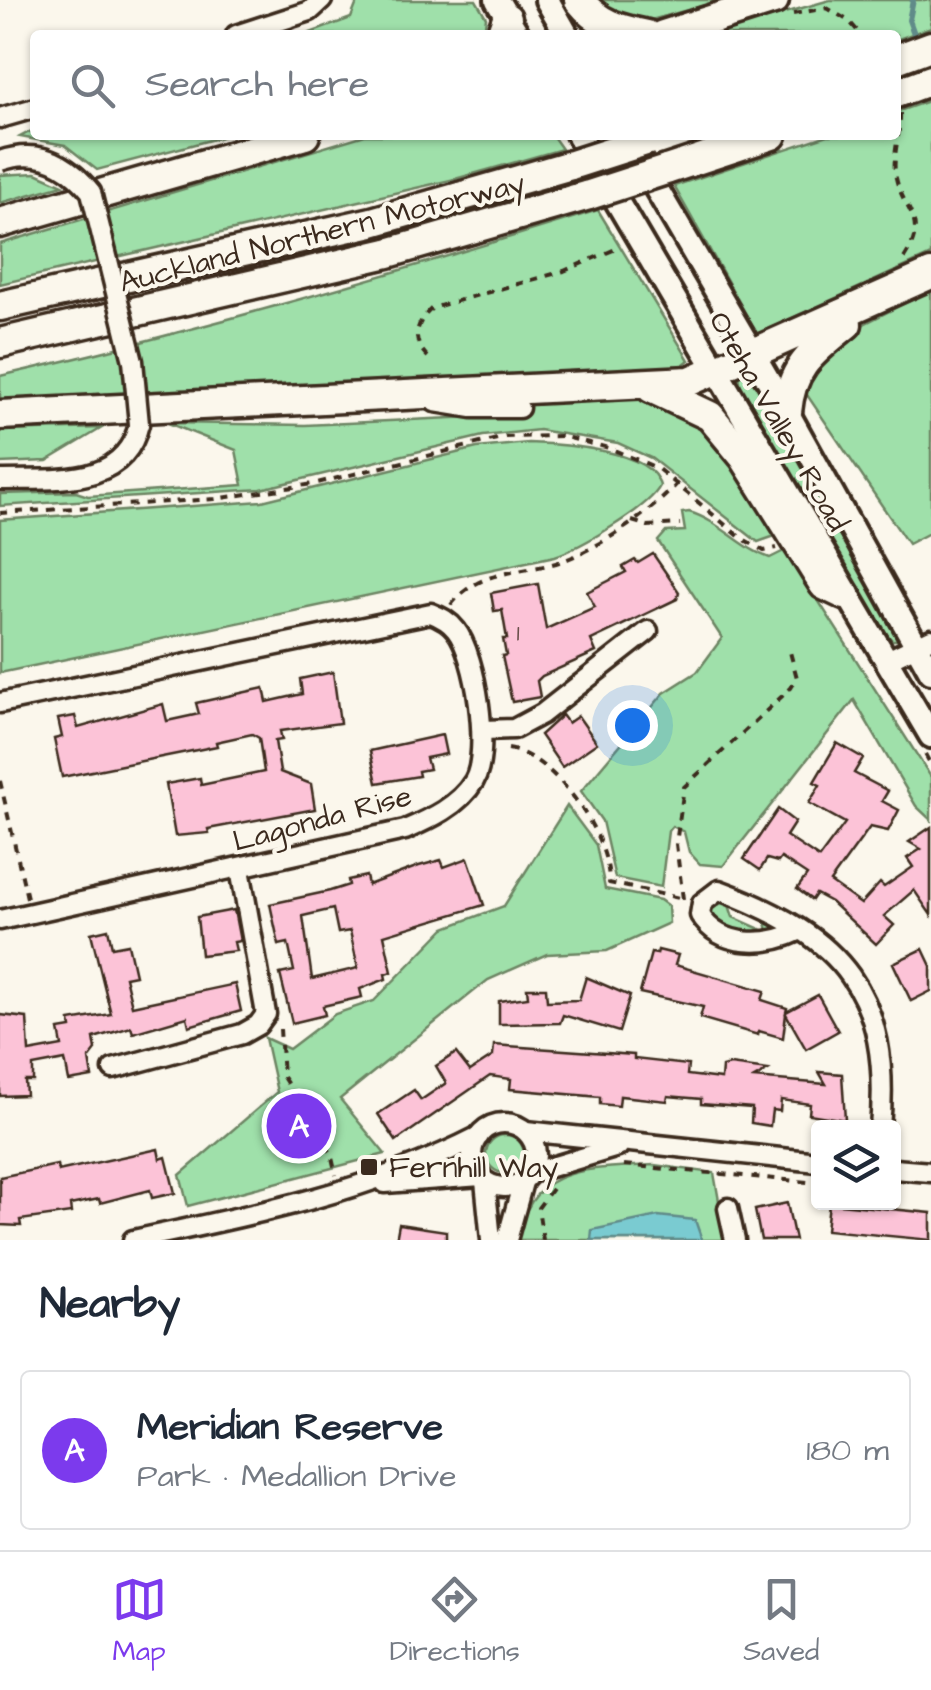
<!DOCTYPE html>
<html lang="en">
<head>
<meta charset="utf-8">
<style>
	body { margin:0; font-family:"Architects Daughter",sans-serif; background:#f2f2f3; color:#1f2937 }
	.controls { position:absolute; right:30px; bottom:30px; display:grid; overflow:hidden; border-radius:10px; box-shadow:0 2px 8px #0004 }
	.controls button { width:90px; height:90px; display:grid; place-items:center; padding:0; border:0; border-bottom:2px solid #e0e1e3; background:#fff; color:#1f2937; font:50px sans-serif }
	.you { position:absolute; left:632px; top:725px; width:35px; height:35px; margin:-25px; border:8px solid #fff; border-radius:50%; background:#1a73e8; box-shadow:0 0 0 15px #1a73e833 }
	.badge { display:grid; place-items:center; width:65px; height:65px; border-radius:50%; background:#7c3aed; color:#fff; font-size:32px; font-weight:700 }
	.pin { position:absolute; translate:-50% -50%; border:5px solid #fff; box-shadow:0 2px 10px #0006 }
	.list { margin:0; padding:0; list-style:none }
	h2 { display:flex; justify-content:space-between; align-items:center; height:130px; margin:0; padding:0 40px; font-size:42px }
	h2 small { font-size:32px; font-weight:400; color:#747a83 }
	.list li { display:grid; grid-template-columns:65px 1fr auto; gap:30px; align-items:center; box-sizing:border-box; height:160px; margin:0 20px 20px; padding:0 20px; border:2px solid #e0e1e3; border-radius:10px }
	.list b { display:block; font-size:38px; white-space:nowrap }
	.list p { margin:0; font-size:32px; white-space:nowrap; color:#747a83 }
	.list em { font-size:32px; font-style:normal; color:#747a83 }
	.icon { flex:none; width:55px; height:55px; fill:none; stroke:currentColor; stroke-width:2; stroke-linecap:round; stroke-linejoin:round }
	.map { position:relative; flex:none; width:931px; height:1240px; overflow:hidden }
	.search { position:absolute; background:#fff; box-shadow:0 2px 8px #0004; left:30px; right:30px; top:30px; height:110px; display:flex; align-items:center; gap:25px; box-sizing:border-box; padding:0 35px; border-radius:10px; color:#747a83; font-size:38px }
	.sheet { height:310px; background:#fff }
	nav { display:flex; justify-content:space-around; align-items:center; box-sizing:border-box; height:140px; border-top:2px solid #e0e1e3; background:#fff; font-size:28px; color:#747a83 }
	nav a { display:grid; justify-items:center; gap:5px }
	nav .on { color:#7c3aed }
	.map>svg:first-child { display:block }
</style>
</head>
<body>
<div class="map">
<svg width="931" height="1240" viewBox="0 0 931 1240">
	<rect width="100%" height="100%" fill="#fbf7ec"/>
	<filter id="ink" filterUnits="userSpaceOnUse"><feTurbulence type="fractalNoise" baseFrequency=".01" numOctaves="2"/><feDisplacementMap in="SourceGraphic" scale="20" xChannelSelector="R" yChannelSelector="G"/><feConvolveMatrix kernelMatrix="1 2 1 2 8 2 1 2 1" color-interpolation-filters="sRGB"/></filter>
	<g filter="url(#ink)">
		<g fill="#9fe0aa" stroke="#6d8564" stroke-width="2.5">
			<path d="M358,0H476L486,17L484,35H305L351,18Z"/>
			<path d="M587,0H724L633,25Z"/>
			<path d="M830,0H931V27L896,40V35H707Z"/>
			<path d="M931,100V255L757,334L674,186L828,135H896V112Z"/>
			<path d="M35,129V135H229L97,170L65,145L20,137Z"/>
			<path d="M365,135H552L562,149L455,179L0,284V244Z"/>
			<path d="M36,173L63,185L0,203V175Z"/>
			<path d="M598,210L689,360L679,368L0,401V376C203,330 399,272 598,210Z"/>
			<path d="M931,290V532L908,544L803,389L824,353L864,324Z"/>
			<path d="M744,375C783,401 877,589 900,640H892L880,628L741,388L739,376Z"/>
			<path d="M638,398C712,410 741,478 775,536L758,542L651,458L618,443L539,430L483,436L261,489L0,506V494L76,492L88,496L243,485L236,450L168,423L305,425L515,415L531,401Z"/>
			<path d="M102,428L47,461L0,463V431Z"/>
			<path d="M528,443C559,444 653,449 660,486C649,508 579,548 555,556L0,673V520L262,501L477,448Z"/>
			<path d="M689,512C720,521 740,548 770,558L786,550L931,777V820L916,806L854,700L723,866L700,864L689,852L684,832L672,826L668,831L661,887L615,878L602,821L581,791L664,693L697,672L722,638L658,541L666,532L685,531L682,513Z"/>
			<path d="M567,806L596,845L605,889L660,900L668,906L669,923L607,951L547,954L488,980L340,1099L385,1154L188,1206L180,1175L277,1092L265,1038L289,1049L335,1014L374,1001L445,928L504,906Z"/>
			<path d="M722,902H728L733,917L769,933L765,920L781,929L751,939L716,923L711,915L714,905Z"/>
			<circle cx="505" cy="1154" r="19"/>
			<path d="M654,1165L714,1173L726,1240H518C529,1163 593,1169 654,1165Z"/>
		</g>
		<path fill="#7acbd1" stroke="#618b89" stroke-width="2.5" d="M658,1216L695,1220L702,1240H591L592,1230Z"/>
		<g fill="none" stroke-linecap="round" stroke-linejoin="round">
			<path stroke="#618b89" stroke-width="6" d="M913,0L909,20L918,45"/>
		</g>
		<g fill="#fcc3d7" stroke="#3b2a1e" stroke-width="2.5" fill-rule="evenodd">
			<path d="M653,554L679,592L677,599L591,640L596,652L542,676L537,681L540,697L512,702L502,656L506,655L503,639H507L502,610L494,611L491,593L538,584L546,629L595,607L587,592L626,572L623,567L635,560L638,563Z"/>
			<path d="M333,672L340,723L280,731L282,740L275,741L280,772L311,784L315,809L208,829L209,833L175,836L166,784L200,778L201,785L264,772L259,738L252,734L216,742L217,746L62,777L54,739L62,737L58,719L75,716L78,728L163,704L167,721L199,714L196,703L264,688L267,702L302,694L300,679Z"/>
			<path d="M562,715L568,723L578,716L597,743L562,767L540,735Z"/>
			<path d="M442,735L446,754L426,758L429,769L418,771L419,776L377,783L370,751Z"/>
			<path d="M837,743L863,758L854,773L888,791L882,801L899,810L888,831L870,827L830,882L861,904L880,883L884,887L913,867L907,858L921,849L909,842L931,827V915L914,890L884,916L894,925L876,944L831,902L816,894L812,900L797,889L807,875L781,858L778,862L767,859L760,870L744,859L778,809L795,822L786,836L819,858L845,823L809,803L820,785L814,782Z"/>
			<path d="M468,858L484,905L384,935L392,972L385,974L386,979L360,989L362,997L323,1006L325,1015L292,1023L280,974L294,971L288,943L279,945L270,904L330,891L349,885L348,880L366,876L368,885L419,866L441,860L444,867ZM333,909L338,933L350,931L358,968L312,979L303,916Z"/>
			<path d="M234,910L240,941L234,942L236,951L201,955L197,917Z"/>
			<path d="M108,929L112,947L128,944L135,975L125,977L132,1006L235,984L241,1011L189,1026L187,1017L133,1033L131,1027L94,1038L96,1050L89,1059L92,1077L69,1081L65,1060L33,1066V1081H25L26,1095L0,1096V1015L27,1018L29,1052L62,1046L59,1030L71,1028L70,1021L111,1014L91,933Z"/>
			<path d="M923,949L931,966V991L911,1001L893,963Z"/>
			<path d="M658,950L678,955L675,965L765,991L762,1000L787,1008L786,1012L818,995L838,1031L806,1049L786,1014L783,1038L759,1031L758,1035L700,1018L703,1007L640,993L651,953L657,954Z"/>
			<path d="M586,977L630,996L619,1032L563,1015L560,1023L499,1024V1001L528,997L527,988H546L547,1001L579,1000Z"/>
			<path d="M494,1045L634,1055V1059L688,1065L687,1075L721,1079L722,1067L730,1065L768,1070L754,1078L826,1084L819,1072L842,1074L845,1120L809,1114L810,1104L781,1100L780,1111L772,1110L770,1126L751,1123L752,1108L701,1104V1099L668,1096L667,1101L620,1096L619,1106L600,1104V1097L510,1089L511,1079L490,1076L396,1141L378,1114L414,1090L421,1100L446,1083L436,1066L456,1053L470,1071L493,1056Z"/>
			<path d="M158,1149L160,1159L166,1157L175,1193L152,1198L150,1190L100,1203L99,1199L70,1205L71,1213L20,1220L21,1226L0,1225V1177L57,1165L58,1171Z"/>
			<path d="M787,1203L795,1240H761L755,1210Z"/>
			<path d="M829,1203L931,1213V1240L826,1230Z"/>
			<path d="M399,1224L446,1231V1240H396Z"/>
		</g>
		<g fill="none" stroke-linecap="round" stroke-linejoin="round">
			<defs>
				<g id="minor">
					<path d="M236,35L310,11L322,0"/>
					<path d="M0,118L35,108"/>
					<path d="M435,402L472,408H519"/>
					<path d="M0,480C53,478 124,489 139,424"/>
					<path d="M887,660L931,639"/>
					<path d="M0,703L431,613C441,617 449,621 456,630C476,655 491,752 474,781C459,806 430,819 405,830L0,920"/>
					<path d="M483,730L514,729L542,714L648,631"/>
					<path d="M799,931C768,946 721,949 700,915L702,903L719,890C843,936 892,994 880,1128"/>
					<path d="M113,1069L242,1034L258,1025L266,1014L240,869"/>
					<circle cx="504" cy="1155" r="32"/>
					<path d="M526,1131L818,1162"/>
					<path d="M894,1169L931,1172"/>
					<path d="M531,1173L618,1147"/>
					<path d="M485,1181L491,1240"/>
					<path d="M385,1183L481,1176"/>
					<path d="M728,1208L735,1240"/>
					<path d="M133,1240C250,1216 372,1191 479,1136"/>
					<path d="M507,1240L523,1182"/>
				</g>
				<g id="major">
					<path d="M497,0L518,35"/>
					<path d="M547,0L567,35"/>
					<path d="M578,135L931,736"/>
					<path d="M625,135L787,412L931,672"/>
				</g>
				<g id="highway">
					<path d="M579,0C598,24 618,29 647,35"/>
					<path d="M501,35L507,18"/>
					<path d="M663,35L774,0"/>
					<path d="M896,59L931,46"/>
					<path d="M896,93L931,80"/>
					<path d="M666,170L772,135"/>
					<path d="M0,223L305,135"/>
					<path d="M0,306L372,222L571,165"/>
					<path d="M0,343L388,253L589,195"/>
					<path d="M651,388L710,416L744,457L824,585L845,595"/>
					<path d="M787,412C791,366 813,352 847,324"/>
					<path d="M0,415L690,381L931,274"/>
				</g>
			</defs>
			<use href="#minor" stroke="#3b2a1e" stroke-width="25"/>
			<use href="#major" stroke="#3b2a1e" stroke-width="30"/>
			<use href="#highway" stroke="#3b2a1e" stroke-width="35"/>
			<g stroke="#3b2a1e" stroke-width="4" stroke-dasharray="8 8" stroke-linecap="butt">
				<path d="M793,14L827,8L849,21L861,35"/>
				<path d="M900,113C901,132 891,159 896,178C904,213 930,220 903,260"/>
				<path d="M428,357C410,340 416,323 432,308L564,271L618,248"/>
				<path d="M0,513L215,499L313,484L505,437L561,436L609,448L657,468L740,537L764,551L777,548"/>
				<path d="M632,521L648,526L680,524"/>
				<path d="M451,605C482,565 527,576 570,558C608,542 650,513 678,483"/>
				<path d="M508,749C555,756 610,836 609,883L684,899"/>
				<path d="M925,754L931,765"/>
				<path d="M0,781L27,898"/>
				<path d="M683,899L676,844L684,787L791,688L797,678L790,652"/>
				<path d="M280,1029L283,1077L331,1153L336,1175"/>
				<path d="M624,1165L818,1183"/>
				<path d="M543,1240L538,1208L554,1186"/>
			</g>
			<use href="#minor" stroke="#fbf7ec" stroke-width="18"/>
			<use href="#major" stroke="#fbf7ec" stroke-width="22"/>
			<use href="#highway" stroke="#fbf7ec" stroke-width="28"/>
			<defs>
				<path id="minor-bridge" d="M0,161C37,148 67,162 91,192L133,361L139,424"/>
				<g id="highway-bridge">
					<path d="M571,165L649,140"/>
					<path d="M589,195L666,170"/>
				</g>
			</defs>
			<use href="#minor-bridge" stroke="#3b2a1e" stroke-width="25" stroke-linecap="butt"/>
			<use href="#highway-bridge" stroke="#3b2a1e" stroke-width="35" stroke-linecap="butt"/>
			<use href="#minor-bridge" stroke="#fbf7ec" stroke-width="18"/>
			<use href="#highway-bridge" stroke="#fbf7ec" stroke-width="28"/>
		</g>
	</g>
	<rect fill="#3b2a1e" stroke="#fbf7ec" stroke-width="4" x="359" y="1157" width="20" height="20" rx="5"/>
	<g text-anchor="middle" stroke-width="8" stroke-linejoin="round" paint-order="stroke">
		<g font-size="25" fill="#6b504c">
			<text x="518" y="641">1</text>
		</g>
		<g font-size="30" fill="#3b2a1e" stroke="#fbf7ec">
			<text transform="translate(322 232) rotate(-14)" y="10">Auckland Northern Motorway</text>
			<text transform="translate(779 421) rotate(60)" y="10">Oteha Valley Road</text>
			<text transform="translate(322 818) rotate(-15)" y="10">Lagonda Rise</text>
		</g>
		<g font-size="30" fill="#3b2a1e" stroke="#fbf7ec" text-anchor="start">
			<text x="389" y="1177">Fernhill Way</text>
		</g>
	</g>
</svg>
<div class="controls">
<button><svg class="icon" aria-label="layers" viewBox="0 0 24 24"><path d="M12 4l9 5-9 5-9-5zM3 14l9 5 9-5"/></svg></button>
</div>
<div class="you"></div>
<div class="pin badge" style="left:299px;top:1126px">A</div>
<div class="search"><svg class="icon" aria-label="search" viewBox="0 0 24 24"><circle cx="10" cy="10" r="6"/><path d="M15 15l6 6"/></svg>Search here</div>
</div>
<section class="sheet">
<h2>Nearby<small></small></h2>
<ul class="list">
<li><span class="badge">A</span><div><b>Meridian Reserve</b><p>Park · Medallion Drive</p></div><em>180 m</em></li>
</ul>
</section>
<nav>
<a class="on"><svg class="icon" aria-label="map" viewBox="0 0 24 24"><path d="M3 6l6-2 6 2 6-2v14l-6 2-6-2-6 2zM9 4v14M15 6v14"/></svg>Map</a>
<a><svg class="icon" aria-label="directions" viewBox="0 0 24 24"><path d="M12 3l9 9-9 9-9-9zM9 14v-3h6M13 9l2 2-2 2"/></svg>Directions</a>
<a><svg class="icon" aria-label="saved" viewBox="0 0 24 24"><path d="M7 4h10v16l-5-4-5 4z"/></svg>Saved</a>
</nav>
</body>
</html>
